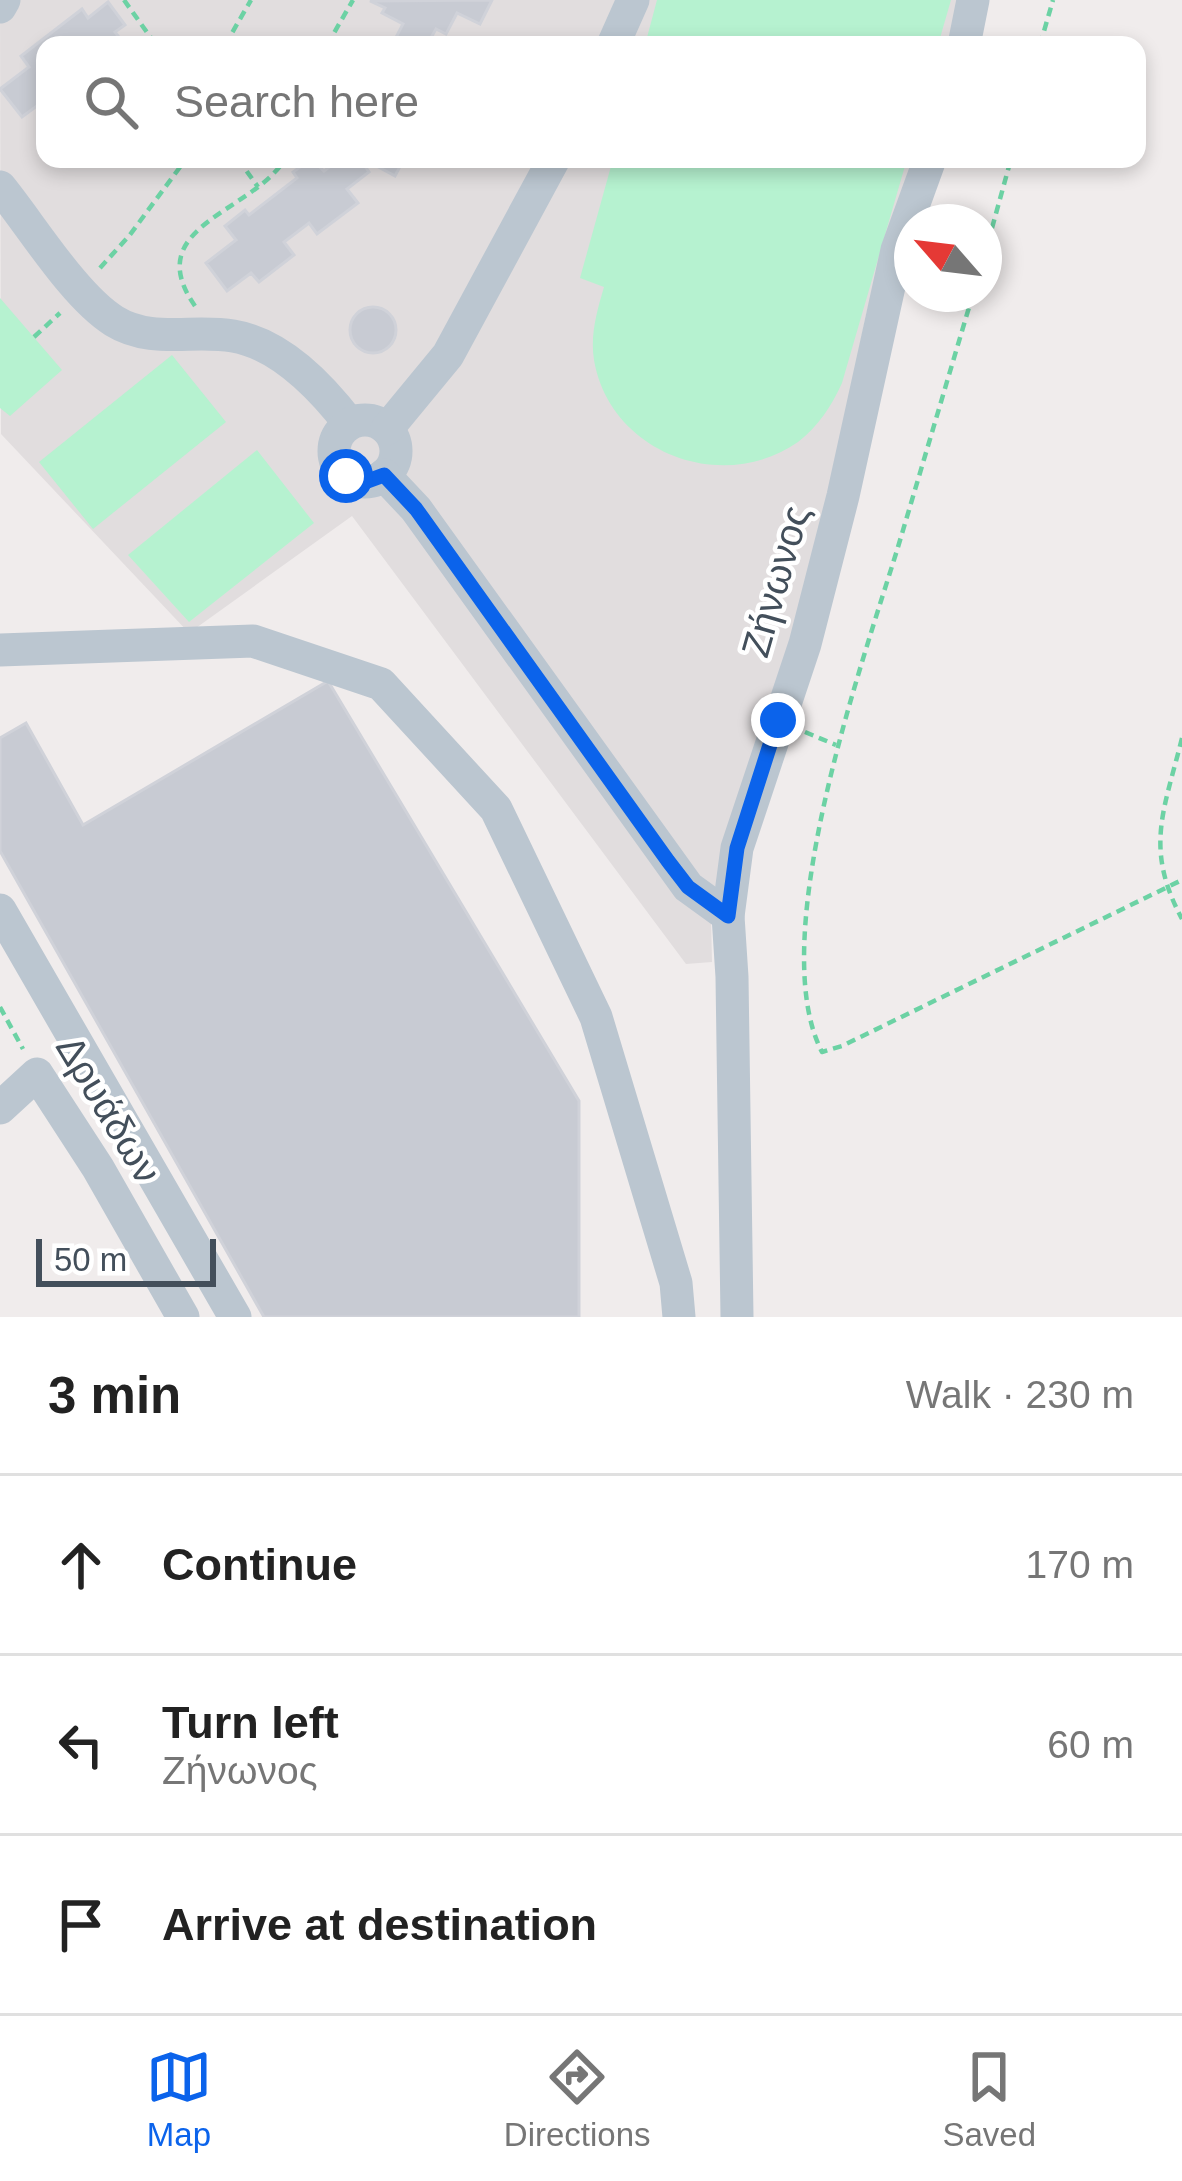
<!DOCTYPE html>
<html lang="en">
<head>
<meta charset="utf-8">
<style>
	body { margin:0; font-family:Arial,sans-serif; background:#f6f6f6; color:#222 }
	.compass { position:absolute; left:894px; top:204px; width:108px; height:108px; border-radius:50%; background:#fff; box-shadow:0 6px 18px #0003; rotate:298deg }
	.scale { position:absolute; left:36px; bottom:30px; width:180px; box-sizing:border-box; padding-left:12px; border:6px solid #434f5b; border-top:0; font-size:33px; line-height:42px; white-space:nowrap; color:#434f5b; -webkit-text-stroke:9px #fff; paint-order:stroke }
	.stop { position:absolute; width:36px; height:36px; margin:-27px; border:9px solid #0b63eb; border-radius:50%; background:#fff }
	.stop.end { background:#0b63eb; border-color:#fff; box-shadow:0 3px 12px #0008 }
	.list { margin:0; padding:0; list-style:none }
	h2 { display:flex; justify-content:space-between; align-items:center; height:156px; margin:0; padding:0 48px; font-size:51px }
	h2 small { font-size:39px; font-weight:400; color:#767676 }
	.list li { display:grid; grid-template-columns:78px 1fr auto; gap:36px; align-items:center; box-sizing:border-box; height:180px; padding:0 48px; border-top:3px solid #e0e0e0 }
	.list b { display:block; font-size:45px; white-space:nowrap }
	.list p { margin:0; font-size:39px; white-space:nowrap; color:#767676 }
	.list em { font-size:39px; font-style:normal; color:#767676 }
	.icon { flex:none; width:66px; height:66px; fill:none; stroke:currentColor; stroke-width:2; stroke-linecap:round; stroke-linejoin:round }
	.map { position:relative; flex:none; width:1182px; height:1317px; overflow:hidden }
	.search { position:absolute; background:#fff; box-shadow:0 6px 18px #0003; left:36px; right:36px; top:36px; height:132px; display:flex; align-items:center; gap:30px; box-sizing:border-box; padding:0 42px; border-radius:24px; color:#767676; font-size:45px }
	.sheet { height:696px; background:#fff }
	nav { display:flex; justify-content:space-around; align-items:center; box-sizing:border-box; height:168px; border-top:3px solid #e0e0e0; background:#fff; font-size:33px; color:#767676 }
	nav a { display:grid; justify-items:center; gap:6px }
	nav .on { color:#0b63eb }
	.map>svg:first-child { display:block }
</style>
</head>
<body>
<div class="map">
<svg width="1182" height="1317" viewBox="0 0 1182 1317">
	<rect width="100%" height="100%" fill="#f0ecec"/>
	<path fill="#e1ddde" d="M0,0H960L952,45H45V159H915L886,239L866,315L817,554L711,917L712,962L686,964L352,516L189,633L1,434Z"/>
	<g fill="#b6f2d0">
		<path d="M657,0H951L938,45H645Z"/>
		<path d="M613,159H907L842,383C832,405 818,427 798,442C722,495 610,453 594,360C590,335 597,311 604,287L580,278Z"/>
		<path d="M0,298L62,370L10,416L0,408Z"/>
		<path d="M172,355L226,422L93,529L39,462Z"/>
		<path d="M257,450L314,523L189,622L128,555Z"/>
	</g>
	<g fill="#c8cbd3" stroke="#d0d2d9" stroke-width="3">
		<path d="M492,0L480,24L457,13L446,34L436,29L432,36L443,45H392L403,24L382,13L385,8L370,1Z"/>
		<path d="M108,2L125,25L115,32L125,45H45V100L22,117L0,89L29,67L21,56L82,9L88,18Z"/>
		<path d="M311,159L324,171L340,159H360L369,172L347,189L358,203L317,234L309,223L284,242L294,255L259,282L251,273L227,291L206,263L236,240L225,226L245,210L249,215L297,178L293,172Z"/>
		<path d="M360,159H404L395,176L371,163L366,167Z"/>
		<circle cx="373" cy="330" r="23"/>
		<path d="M328,681L579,1101V1317H264L0,851V738L26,723L83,825Z"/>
	</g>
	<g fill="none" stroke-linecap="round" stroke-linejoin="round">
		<g stroke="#6cd2a4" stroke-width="4.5" stroke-dasharray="9 6" stroke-linecap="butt">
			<path d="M124,0L156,45"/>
			<path d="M225,45L251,0"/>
			<path d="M327,45L353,0"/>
			<path d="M1040,45L1053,0"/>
			<path d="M238,159L258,187"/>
			<path d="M984,257L1011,159"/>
			<path d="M100,268L129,236L186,159"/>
			<path d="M973,294C948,378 923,463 898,547C862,664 764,940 822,1052L842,1046L1182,880"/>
			<path d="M195,306C139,226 252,213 285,159"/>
			<path d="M34,337L60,313"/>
			<path d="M805,732L836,745"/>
			<path d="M1182,738C1164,811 1144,848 1182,919"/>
			<path d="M0,1007L23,1049"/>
		</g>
		<g stroke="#bbc6d0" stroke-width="33">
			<path d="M0,7L4,0"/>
			<path d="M613,45L633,0"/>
			<path d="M964,45L973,0"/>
			<path d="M0,187C31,225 74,296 114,321C151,344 193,329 233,336C281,344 321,387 349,423"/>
			<circle cx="365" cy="451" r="31"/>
			<path d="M387,429L448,355L554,159"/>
			<path d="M384,475L416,509L688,887L728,916"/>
			<path d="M0,650L253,641L381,684L496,809L596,1017L676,1283L679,1317"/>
			<path d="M0,910L235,1317"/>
			<path d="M0,1108L37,1074L98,1168L183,1317"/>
			<path d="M737,1317L732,977L728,916L737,848L805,644L843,496L897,250L930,159"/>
		</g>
	</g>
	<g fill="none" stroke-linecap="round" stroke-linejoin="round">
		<path stroke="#0b63eb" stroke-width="15" d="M346,476L365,482L384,475L416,509L668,861L688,887L728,916L737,848L778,720"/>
	</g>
	<g text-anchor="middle" stroke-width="9" stroke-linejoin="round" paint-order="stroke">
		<g font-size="39" fill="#434f5b" stroke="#fff">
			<text transform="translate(775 581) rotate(-74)" y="14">Ζήνωνος</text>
			<text transform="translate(109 1109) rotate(59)" y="14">Δρυάδων</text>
		</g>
	</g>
</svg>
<svg class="compass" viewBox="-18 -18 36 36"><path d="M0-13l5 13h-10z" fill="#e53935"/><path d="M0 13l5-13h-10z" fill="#767676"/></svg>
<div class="scale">50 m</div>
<div class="stop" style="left:346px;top:476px"></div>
<div class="stop end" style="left:778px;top:720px"></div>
<div class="search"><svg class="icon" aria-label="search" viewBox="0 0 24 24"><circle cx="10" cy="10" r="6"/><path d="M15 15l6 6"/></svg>Search here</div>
</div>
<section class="sheet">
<h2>3 min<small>Walk · 230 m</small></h2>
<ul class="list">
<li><svg class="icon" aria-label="ahead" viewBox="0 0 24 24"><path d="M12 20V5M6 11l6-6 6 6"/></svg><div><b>Continue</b></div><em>170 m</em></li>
<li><svg class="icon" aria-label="left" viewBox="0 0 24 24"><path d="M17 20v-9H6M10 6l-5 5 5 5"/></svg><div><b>Turn left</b><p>Ζήνωνος</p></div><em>60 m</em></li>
<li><svg class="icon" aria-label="arrive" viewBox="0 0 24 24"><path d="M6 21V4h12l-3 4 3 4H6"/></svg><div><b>Arrive at destination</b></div></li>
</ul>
</section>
<nav>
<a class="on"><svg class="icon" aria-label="map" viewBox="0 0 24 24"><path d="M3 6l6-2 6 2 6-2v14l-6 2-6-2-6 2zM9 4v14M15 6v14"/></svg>Map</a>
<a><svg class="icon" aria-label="directions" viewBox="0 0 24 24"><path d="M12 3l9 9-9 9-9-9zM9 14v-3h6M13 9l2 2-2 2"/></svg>Directions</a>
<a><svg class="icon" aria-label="saved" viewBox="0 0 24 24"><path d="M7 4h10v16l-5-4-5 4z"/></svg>Saved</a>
</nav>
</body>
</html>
